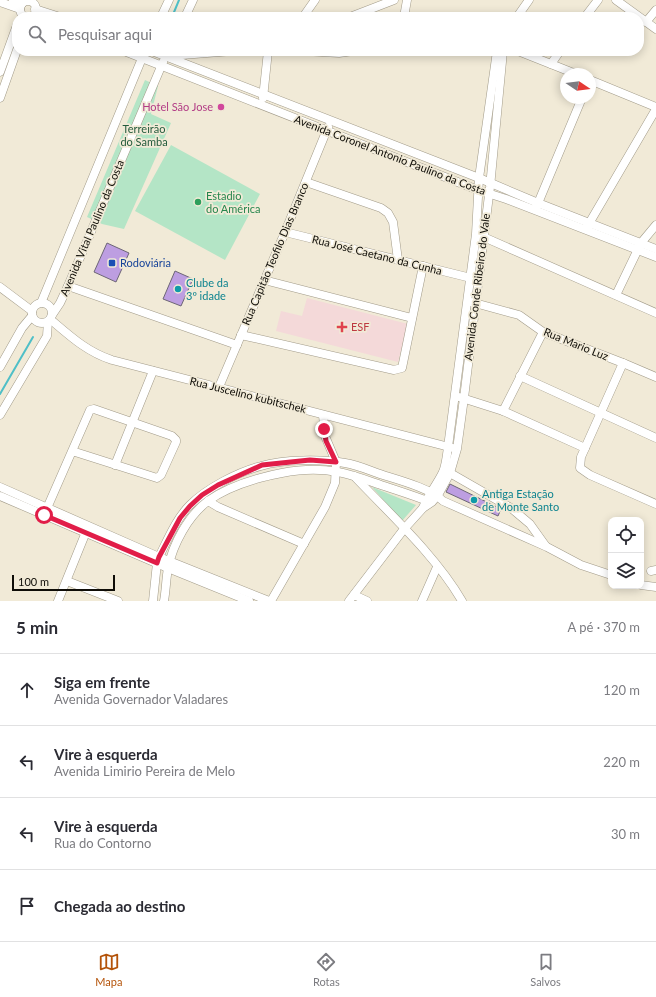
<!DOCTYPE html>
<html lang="pt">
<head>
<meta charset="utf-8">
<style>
	body { margin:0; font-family:Lato,sans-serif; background:#f2f2f3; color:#2b2b33 }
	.controls { position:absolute; right:12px; bottom:12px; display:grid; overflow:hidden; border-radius:8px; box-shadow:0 2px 10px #0003 }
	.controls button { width:36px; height:36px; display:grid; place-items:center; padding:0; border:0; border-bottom:1px solid #e1e1e2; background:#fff; color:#2b2b33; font:20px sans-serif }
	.compass { position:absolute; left:560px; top:68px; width:36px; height:36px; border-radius:50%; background:#fff; box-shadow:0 2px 10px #0003; rotate:103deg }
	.scale { position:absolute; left:12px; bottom:10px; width:103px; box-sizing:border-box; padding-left:4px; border:2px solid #0f0d07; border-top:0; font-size:11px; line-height:14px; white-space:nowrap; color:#0f0d07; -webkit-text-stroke:3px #f1ead7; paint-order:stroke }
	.stop { position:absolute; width:12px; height:12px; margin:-9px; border:3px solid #e11d48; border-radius:50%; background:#fff }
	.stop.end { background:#e11d48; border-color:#fff; box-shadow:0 1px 4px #0008 }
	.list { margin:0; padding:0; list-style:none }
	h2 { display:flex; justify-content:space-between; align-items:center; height:52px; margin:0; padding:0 16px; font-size:17px }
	h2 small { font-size:13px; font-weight:400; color:#7c7c81 }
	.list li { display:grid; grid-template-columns:26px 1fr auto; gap:12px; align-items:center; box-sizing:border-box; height:72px; padding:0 16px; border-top:1px solid #e1e1e2 }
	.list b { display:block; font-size:15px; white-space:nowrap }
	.list p { margin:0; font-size:13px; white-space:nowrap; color:#7c7c81 }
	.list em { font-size:13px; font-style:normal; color:#7c7c81 }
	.icon { flex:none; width:22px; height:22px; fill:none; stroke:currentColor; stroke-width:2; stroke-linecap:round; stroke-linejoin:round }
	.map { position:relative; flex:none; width:656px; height:601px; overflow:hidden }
	.search { position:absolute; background:#fff; box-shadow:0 2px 10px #0003; left:12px; right:12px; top:12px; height:44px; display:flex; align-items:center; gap:10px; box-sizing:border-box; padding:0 14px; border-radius:16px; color:#7c7c81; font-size:15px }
	.sheet { height:340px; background:#fff }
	nav { display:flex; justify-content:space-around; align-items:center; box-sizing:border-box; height:56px; border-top:1px solid #e1e1e2; background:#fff; font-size:11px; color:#7c7c81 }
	nav a { display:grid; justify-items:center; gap:2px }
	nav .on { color:#b45309 }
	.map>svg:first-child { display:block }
</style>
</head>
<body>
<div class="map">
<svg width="656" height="601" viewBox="0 0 656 601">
	<rect width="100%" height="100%" fill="#f1ead7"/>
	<path fill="#f4d9d9" d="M307,298L408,324L398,362L276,331L281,311L302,316Z"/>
	<g fill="#b4e5c6">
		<path d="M145,80L158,86L151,114L171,123L124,229L102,224L87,217Z"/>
		<path d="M171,145L260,194L225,260L135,211Z"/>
		<path d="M372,487L416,505L402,521Z"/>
	</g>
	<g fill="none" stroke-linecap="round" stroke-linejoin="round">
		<g stroke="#4fbfc7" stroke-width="2">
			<path d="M172,17L179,0"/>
			<path d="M0,394L33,337"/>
		</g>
	</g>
	<g fill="#bd9ee1" stroke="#6d6676">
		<path d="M107,243L129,253L116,282L94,272Z"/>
		<path d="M175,271L193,279L181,306L163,299Z"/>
		<path d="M450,484L501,509L498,516L446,492Z"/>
	</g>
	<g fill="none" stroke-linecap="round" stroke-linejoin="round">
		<defs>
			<g id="minor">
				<path d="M13,0L22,4"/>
				<path d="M616,0L656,29"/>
				<circle cx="28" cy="9" r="8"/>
				<path d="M0,2L20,9"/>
				<path d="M35,9L60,17"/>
				<path d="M161,17L169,0"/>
				<path d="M185,17L193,0"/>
				<path d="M303,17L315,0"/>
				<path d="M350,17L394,0"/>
				<path d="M404,17L407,0"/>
				<path d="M517,17L529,0"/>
				<path d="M585,17L598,0"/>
				<path d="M646,22L656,10"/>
				<path d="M124,51L478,190L506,199L656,257"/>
				<path d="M152,51L479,178L538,203L656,249"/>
				<path d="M305,51L339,53L353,51"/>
				<path d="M518,51L576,74"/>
				<path d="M169,56L232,51"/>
				<path d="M551,64L560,51"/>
				<path d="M0,72L17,25"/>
				<path d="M590,80L656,107"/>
				<path d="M0,98L17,50"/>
				<path d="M263,98L268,51"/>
				<path d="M306,182L381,208L388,213L393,222L398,260"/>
				<path d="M536,208L582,98"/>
				<path d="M587,227L656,109"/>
				<path d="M285,232L475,279"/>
				<path d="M479,235L656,313"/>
				<path d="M264,280L412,318"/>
				<path d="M68,286L237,345"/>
				<path d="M0,287L32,311"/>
				<path d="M616,295L641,243L656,225"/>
				<path d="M471,302L519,315L543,332L623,363L656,377"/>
				<path d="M41,303L145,51"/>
				<circle cx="42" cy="313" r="10"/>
				<path d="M52,315L60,303L68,286L163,62"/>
				<path d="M50,319C70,336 87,352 112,360L453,448"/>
				<path d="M241,335L394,370L402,368L423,266"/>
				<path d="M623,363L581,457L580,468L590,475L656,504"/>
				<path d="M0,367L22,328L32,316"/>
				<path d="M520,376L656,438"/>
				<path d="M219,387L285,232L328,127"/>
				<path d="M459,397L503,411L585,448"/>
				<path d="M503,411L543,332"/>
				<path d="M0,415L47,336L48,321"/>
				<path d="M115,465L153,371"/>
				<path d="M447,472L450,473L511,508L530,524L545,545"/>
				<path d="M354,476C390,514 436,556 462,601"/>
				<path d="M0,487L159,557L269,601"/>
				<path d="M0,496L168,568L249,601"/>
				<path d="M208,501L218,507L304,544"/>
				<path d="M423,508C427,496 437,485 443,472C446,465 447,455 448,447L476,234L479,178L497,51"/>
				<path d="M44,515L90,410L94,409L172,436L176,440V442L161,475L157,478L72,451"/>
				<path d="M651,571L656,570"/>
				<path d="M67,581L118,601"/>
				<path d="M641,585L656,587"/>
				<path d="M354,595L367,601"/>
				<path d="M58,601L88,527"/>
				<path d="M153,601L157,563L159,557C168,539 176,519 190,505C207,488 238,472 261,466C284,459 322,459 345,463C358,465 371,471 383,475C399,480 432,489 443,501L547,547L581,565L611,575"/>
				<path d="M164,601C166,590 166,579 168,568C173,544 188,516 208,501C223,490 242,483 260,478C286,471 311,467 338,472C354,475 369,481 384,486C399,491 415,496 430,502"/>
				<path d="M271,601L325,507L335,483L336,462L325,436L323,415"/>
				<path d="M349,601L404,529L423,508L432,502L438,495L450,473L457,449L464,398L490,187L503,51"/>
				<path d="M422,601L437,567"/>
			</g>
		</defs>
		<use href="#minor" stroke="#a29b89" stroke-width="9"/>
		<use href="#minor" stroke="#fff" stroke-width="8"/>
	</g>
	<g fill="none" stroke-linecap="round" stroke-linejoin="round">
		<path stroke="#e11d48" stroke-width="5" d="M44,515L157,563L159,557L180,518L190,506L202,495L218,485L262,465L310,460L336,462L326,441L324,429"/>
	</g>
	<circle fill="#d1479c" stroke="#f1ead7" stroke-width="1.5" cx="221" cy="107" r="4"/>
	<circle fill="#2e9e5b" stroke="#f1ead7" stroke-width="1.5" cx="198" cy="202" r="4"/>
	<rect fill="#1a4fb4" stroke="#f1ead7" stroke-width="1.5" x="108" y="259" width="8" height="8" rx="2"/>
	<g fill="#0f9aa8" stroke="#f1ead7" stroke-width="1.5">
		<circle cx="178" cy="289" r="4"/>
		<circle cx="474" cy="500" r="4"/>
	</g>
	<path fill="#e0444e" stroke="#f1ead7" stroke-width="1.5" d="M340 321h4v4h4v4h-4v4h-4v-4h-4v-4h4z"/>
	<g text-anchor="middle" stroke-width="3.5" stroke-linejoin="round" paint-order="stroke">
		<g font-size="11" fill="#b23c85" stroke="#f1ead7" text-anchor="end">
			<text x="213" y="111">Hotel São Jose</text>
		</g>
		<g font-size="11" fill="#235b3c" stroke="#f1ead7">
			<text x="144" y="133">Terreirão<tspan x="144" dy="13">do Samba</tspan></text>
		</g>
		<g font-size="11" fill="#0f0d07" stroke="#f1ead7">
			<text transform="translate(390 155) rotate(21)" y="4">Avenida Coronel Antonio Paulino da Costa</text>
			<text transform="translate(92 228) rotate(-67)" y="4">Avenida Vital Paulino da Costa</text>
			<text transform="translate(275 254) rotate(-67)" y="4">Rua Capitão Teofilo Dias Branco</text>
			<text transform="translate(377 255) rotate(14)" y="4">Rua José Caetano da Cunha</text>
			<text transform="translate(477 287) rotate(-83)" y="4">Avenida Conde Ribeiro do Vale</text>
			<text transform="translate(576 344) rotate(22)" y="4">Rua Mario Luz</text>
			<text transform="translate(248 395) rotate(14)" y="4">Rua Juscelino kubitschek</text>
		</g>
		<g font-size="11" fill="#27864d" stroke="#f1ead7" text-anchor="start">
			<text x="206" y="200">Estadio<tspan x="206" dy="13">do América</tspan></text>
		</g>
		<g font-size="11" fill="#164399" stroke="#f1ead7" text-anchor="start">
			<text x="120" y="267">Rodoviária</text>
		</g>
		<g font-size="11" fill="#0d838f" stroke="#f1ead7" text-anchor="start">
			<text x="186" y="287">Clube da<tspan x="186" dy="13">3º idade</tspan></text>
			<text x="482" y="498">Antiga Estação<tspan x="482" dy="13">de Monte Santo</tspan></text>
		</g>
		<g font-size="11" fill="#be3a42" stroke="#f1ead7" text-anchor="start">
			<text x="351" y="331">ESF</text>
		</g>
	</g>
</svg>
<div class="controls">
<button><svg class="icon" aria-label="locate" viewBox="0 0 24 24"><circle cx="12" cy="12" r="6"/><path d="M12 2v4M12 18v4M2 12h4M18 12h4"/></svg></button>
<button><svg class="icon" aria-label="layers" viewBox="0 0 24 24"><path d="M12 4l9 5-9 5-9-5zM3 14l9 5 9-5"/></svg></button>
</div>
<svg class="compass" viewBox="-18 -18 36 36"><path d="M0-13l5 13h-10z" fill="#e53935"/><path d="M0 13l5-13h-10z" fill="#7c7c81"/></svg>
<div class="scale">100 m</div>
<div class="stop" style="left:44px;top:515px"></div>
<div class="stop end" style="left:324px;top:429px"></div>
<div class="search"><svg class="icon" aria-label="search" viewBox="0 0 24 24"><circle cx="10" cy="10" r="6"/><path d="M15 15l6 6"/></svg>Pesquisar aqui</div>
</div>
<section class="sheet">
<h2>5 min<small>A pé · 370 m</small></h2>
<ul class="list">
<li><svg class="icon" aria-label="ahead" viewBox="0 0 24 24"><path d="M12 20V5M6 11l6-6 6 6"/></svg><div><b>Siga em frente</b><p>Avenida Governador Valadares</p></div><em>120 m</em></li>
<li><svg class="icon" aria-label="left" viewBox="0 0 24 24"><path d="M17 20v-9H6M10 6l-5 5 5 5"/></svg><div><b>Vire à esquerda</b><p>Avenida Limirio Pereira de Melo</p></div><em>220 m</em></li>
<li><svg class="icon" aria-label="left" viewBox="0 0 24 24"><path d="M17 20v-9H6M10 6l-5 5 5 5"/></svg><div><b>Vire à esquerda</b><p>Rua do Contorno</p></div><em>30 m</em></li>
<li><svg class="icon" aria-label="arrive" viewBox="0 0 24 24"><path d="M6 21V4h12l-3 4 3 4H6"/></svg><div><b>Chegada ao destino</b></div></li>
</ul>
</section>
<nav>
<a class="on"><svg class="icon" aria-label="map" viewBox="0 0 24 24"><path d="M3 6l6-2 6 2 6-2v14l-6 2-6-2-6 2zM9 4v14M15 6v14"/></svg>Mapa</a>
<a><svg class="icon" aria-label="directions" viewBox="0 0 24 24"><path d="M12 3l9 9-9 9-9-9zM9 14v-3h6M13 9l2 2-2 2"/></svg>Rotas</a>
<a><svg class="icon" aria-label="saved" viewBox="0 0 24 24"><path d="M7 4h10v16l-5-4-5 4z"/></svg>Salvos</a>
</nav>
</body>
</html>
